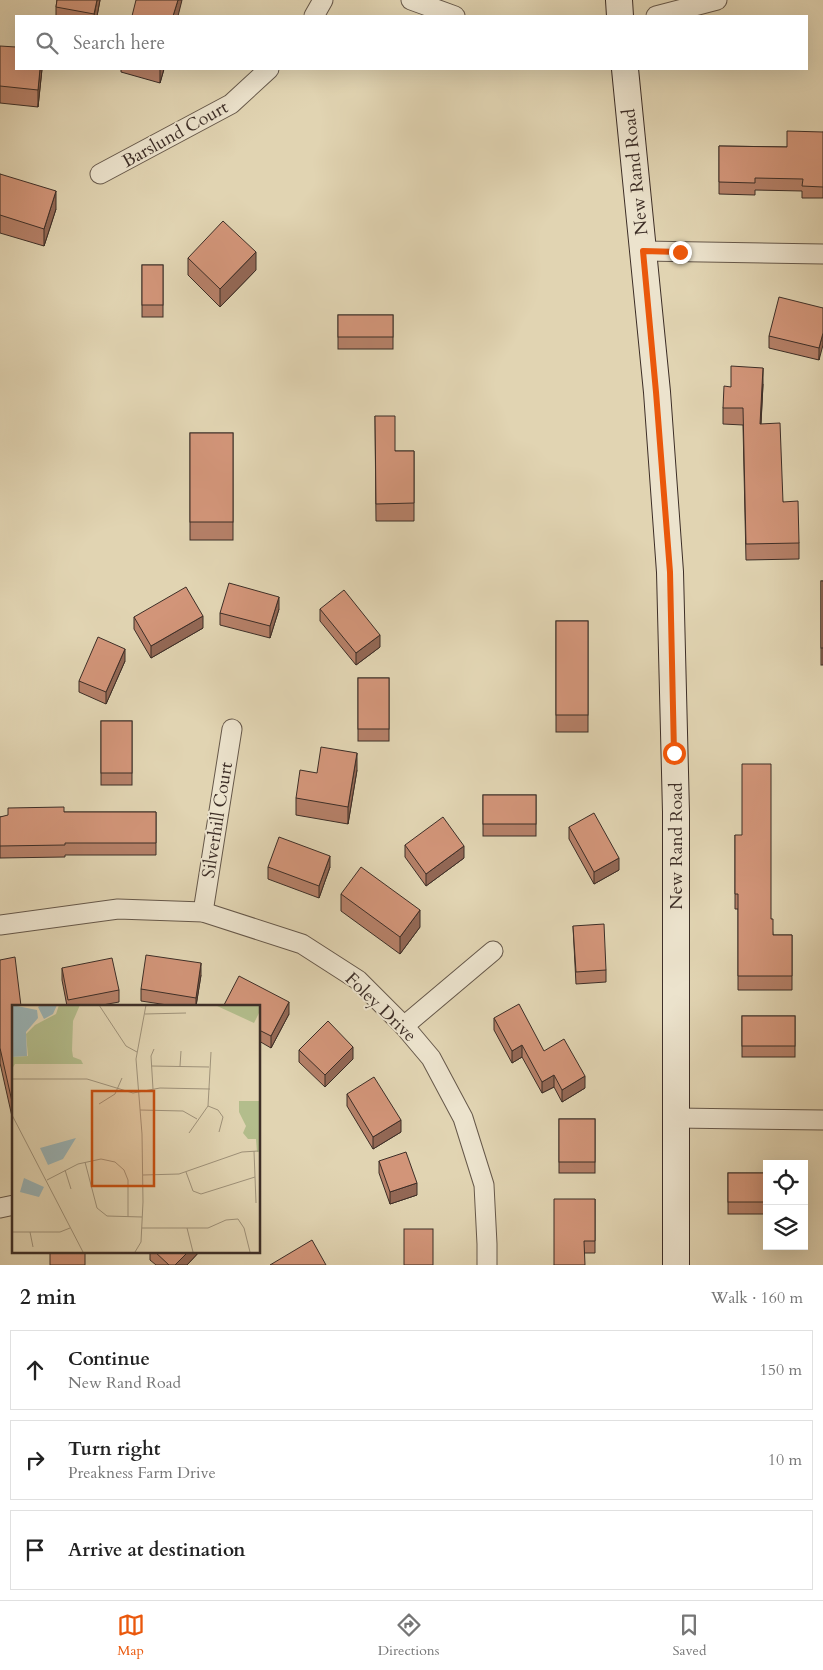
<!DOCTYPE html>
<html lang="en">
<head>
<meta charset="utf-8">
<style>
	body { margin:0; font-family:Cardo,serif; background:#f2f2f2; color:#222 }
	.controls { position:absolute; right:15px; bottom:15px; display:grid; overflow:hidden; border-radius:0px; box-shadow:0 5px 20px #0002 }
	.controls button { width:45px; height:45px; display:grid; place-items:center; padding:0; border:0; border-bottom:1px solid #e0e0e0; background:#fff; color:#222; font:25px sans-serif }
	.stop { position:absolute; width:15px; height:15px; margin:-11px; border:4px solid #ea580c; border-radius:50%; background:#fff }
	.stop.end { background:#ea580c; border-color:#fff; box-shadow:0 1px 5px #0008 }
	.list { margin:0; padding:0; list-style:none }
	h2 { display:flex; justify-content:space-between; align-items:center; height:65px; margin:0; padding:0 20px; font-size:21px }
	h2 small { font-size:16px; font-weight:400; color:#767676 }
	.list li { display:grid; grid-template-columns:32px 1fr auto; gap:15px; align-items:center; box-sizing:border-box; height:80px; margin:0 10px 10px; padding:0 10px; border:1px solid #e0e0e0; border-radius:0px }
	.list b { display:block; font-size:19px; white-space:nowrap }
	.list p { margin:0; font-size:16px; white-space:nowrap; color:#767676 }
	.list em { font-size:16px; font-style:normal; color:#767676 }
	.icon { flex:none; width:28px; height:28px; fill:none; stroke:currentColor; stroke-width:2; stroke-linecap:round; stroke-linejoin:round }
	.map { position:relative; flex:none; width:823px; height:1265px; overflow:hidden }
	.search { position:absolute; background:#fff; box-shadow:0 5px 20px #0002; left:15px; right:15px; top:15px; height:55px; display:flex; align-items:center; gap:12px; box-sizing:border-box; padding:0 18px; border-radius:0px; color:#767676; font-size:19px }
	.sheet { height:335px; background:#fff }
	nav { display:flex; justify-content:space-around; align-items:center; box-sizing:border-box; height:70px; border-top:1px solid #e0e0e0; background:#fff; font-size:14px; color:#767676 }
	nav a { display:grid; justify-items:center; gap:2px }
	nav .on { color:#ea580c }
	.map>svg:first-child { display:block }
</style>
</head>
<body>
<div class="map">
<svg width="823" height="1265" viewBox="0 0 823 1265">
	<rect width="100%" height="100%" fill="#e1d4b2"/>
	<filter id="stains"><feTurbulence type="fractalNoise" baseFrequency=".004" numOctaves="4"/><feColorMatrix values="0 0 0 0 .2 0 0 0 0 .09 0 0 0 0 .02 0 0 0 .5 -.17"/></filter>
	<radialGradient id="worn" r=".72"><stop offset=".6" stop-color="#630" stop-opacity="0"/><stop offset="1" stop-color="#630" stop-opacity=".3"/></radialGradient>
	<g fill="none" stroke-linecap="round" stroke-linejoin="round">
		<defs>
			<g id="street">
				<path d="M411,0L455,16"/>
				<path d="M314,16L323,0"/>
				<path d="M656,16L717,0"/>
				<path d="M100,174L231,104L269,69"/>
				<path d="M643,251L823,254"/>
				<path d="M203,912L232,729"/>
				<path d="M0,925L118,909L203,912L302,944L358,980L404,1026L431,1058L463,1118L484,1185L487,1244V1265"/>
				<path d="M404,1026L493,951"/>
				<path d="M676,1118L823,1120"/>
				<path d="M0,1208L14,1205"/>
			</g>
			<g id="secondary">
				<path d="M619,0L620,16"/>
				<path d="M625,69L657,392L670,572L676,812V1265"/>
			</g>
		</defs>
		<use href="#street" stroke="#66584a" stroke-width="21"/>
		<use href="#secondary" stroke="#3d2e27" stroke-width="28"/>
		<use href="#street" stroke="#ece3cd" stroke-width="19"/>
		<use href="#secondary" stroke="#ece3cd" stroke-width="26"/>
	</g>
	<g fill="#b58068" stroke="#3d2e27">
		<path d="M57,0H100L97,16H56V7Z"/>
		<path d="M0,46L16,69H42L38,107L0,103Z"/>
		<path d="M121,69H164L160,83L121,72Z"/>
		<path d="M823,132V198H802V191L755,190V195L719,194V146L787,147Z"/>
		<path d="M0,174L56,209L44,246L0,233Z"/>
		<path d="M188,258L256,270L220,307L188,275Z"/>
		<rect x="142" y="265" width="21" height="52"/>
		<path d="M823,308L819,360L769,348V336Z"/>
		<rect x="338" y="315" width="55" height="34"/>
		<path d="M763,384L761,424L783,502L799,543V559L746,560L743,425L723,424V408L731,387Z"/>
		<path d="M375,416L395,451H414V521H376Z"/>
		<rect x="190" y="433" width="43" height="107"/>
		<rect x="821" y="581" width="2" height="84"/>
		<path d="M279,609L270,638L220,625V613Z"/>
		<path d="M320,609L380,647L356,665L320,621Z"/>
		<path d="M134,617L203,628L151,658L134,629Z"/>
		<rect x="556" y="621" width="32" height="111"/>
		<path d="M125,661L106,704L79,692V681Z"/>
		<rect x="358" y="678" width="31" height="63"/>
		<rect x="101" y="721" width="31" height="64"/>
		<path d="M357,770L348,824L296,815V798L317,773Z"/>
		<rect x="483" y="795" width="53" height="41"/>
		<path d="M64,812H156V855H65V857L0,858V817Z"/>
		<path d="M569,827L619,870L594,884L569,839Z"/>
		<path d="M735,835L771,919L773,935H792V990H738V909H735Z"/>
		<path d="M405,845L464,858L426,886L405,857Z"/>
		<path d="M268,867H330L319,898L268,879Z"/>
		<path d="M341,894L420,927L400,954L341,911Z"/>
		<path d="M573,926L606,970V982L576,984Z"/>
		<path d="M0,960L14,1006V1121H13L0,1063Z"/>
		<path d="M62,968L119,990V1002L97,1006H67L62,980Z"/>
		<path d="M201,975L196,1006H174L141,1001V989Z"/>
		<path d="M259,1006L289,1014L271,1048L259,1041Z"/>
		<rect x="742" y="1016" width="53" height="41"/>
		<path d="M494,1018L585,1088L562,1102L554,1087L542,1093L522,1057L512,1063L494,1030Z"/>
		<path d="M299,1050L353,1059L325,1087L299,1062Z"/>
		<path d="M347,1094L401,1132L373,1149L347,1106Z"/>
		<rect x="559" y="1119" width="36" height="54"/>
		<path d="M379,1161L417,1195L390,1204L379,1173Z"/>
		<rect x="728" y="1173" width="39" height="41"/>
		<path d="M595,1199V1253H585L554,1265Z"/>
		<path d="M150,1251H200L187,1265H156L150,1260Z"/>
	</g>
	<g fill="#936855" stroke="#3d2e27">
		<path d="M97,0H100L97,16H94Z"/>
		<path d="M178,0H182L178,16H173Z"/>
		<path d="M40,69H42L38,107V90Z"/>
		<path d="M160,69H164L160,83Z"/>
		<path d="M56,191V209L44,246V229Z"/>
		<path d="M256,252V270L220,307V289Z"/>
		<path d="M823,333V345L819,360V348Z"/>
		<path d="M763,368V384L760,440V424Z"/>
		<path d="M279,597V609L270,638V626Z"/>
		<path d="M203,616V628L151,658V646Z"/>
		<path d="M380,635V647L356,665V653Z"/>
		<path d="M125,649V661L106,704V692Z"/>
		<path d="M357,753V770L348,824V807Z"/>
		<path d="M464,846V858L426,886V874Z"/>
		<path d="M330,856V867L319,898V886Z"/>
		<path d="M619,858V870L594,884V872Z"/>
		<path d="M420,910V927L400,954V937Z"/>
		<path d="M201,963V975L196,1006V998Z"/>
		<path d="M289,1002V1014L271,1048V1036Z"/>
		<path d="M522,1045V1057L512,1063V1051Z"/>
		<path d="M353,1047V1059L325,1087V1075Z"/>
		<path d="M554,1075V1087L542,1093V1082Z"/>
		<path d="M585,1076V1088L562,1102V1090Z"/>
		<rect x="13" y="1106" width="1" height="15"/>
		<path d="M401,1120V1132L373,1149V1137Z"/>
		<path d="M417,1183V1195L390,1204V1192Z"/>
		<path d="M189,1251H200L187,1265H175Z"/>
	</g>
	<g fill="#d29579" stroke="#3d2e27">
		<path d="M57,0H97L94,14L56,7Z"/>
		<path d="M136,0H178L173,16H132Z"/>
		<path d="M0,46L16,47V69H40L38,90L0,86Z"/>
		<path d="M787,131L823,132V187L802,186L803,179L755,178V183L719,182V146L787,147Z"/>
		<path d="M0,174L56,191L44,229L0,215Z"/>
		<path d="M223,221L256,252L220,289L188,258Z"/>
		<rect x="142" y="265" width="21" height="40"/>
		<path d="M779,297L823,308V333L819,348L769,336Z"/>
		<rect x="338" y="315" width="55" height="22"/>
		<path d="M731,366L763,368L760,424L780,423L783,502L798,501L799,543L746,544L743,408H723L724,386L731,387Z"/>
		<path d="M375,416H395V451H414V503L376,504Z"/>
		<rect x="190" y="433" width="43" height="89"/>
		<rect x="821" y="581" width="2" height="67"/>
		<path d="M229,583L279,597L270,626L220,613Z"/>
		<path d="M186,587L203,616L151,646L134,617Z"/>
		<path d="M344,590L380,635L356,653L320,609Z"/>
		<rect x="556" y="621" width="32" height="94"/>
		<path d="M98,637L125,649L106,692L79,681Z"/>
		<rect x="358" y="678" width="31" height="51"/>
		<rect x="101" y="721" width="31" height="52"/>
		<path d="M321,747L357,753L348,807L296,798L300,770L317,773Z"/>
		<path d="M742,764H771V919H773V935H792V976H738V894H735V835H742Z"/>
		<rect x="483" y="795" width="53" height="29"/>
		<path d="M64,807V812H156V843H65V845L0,846V817L8,815V808Z"/>
		<path d="M594,813L619,858L594,872L569,827Z"/>
		<path d="M443,817L464,846L426,874L405,845Z"/>
		<path d="M279,837L330,856L319,886L268,867Z"/>
		<path d="M361,867L420,910L400,937L341,894Z"/>
		<path d="M604,924L606,970L576,972L573,926Z"/>
		<path d="M146,955L201,963L196,998L141,989Z"/>
		<path d="M15,957L21,1006H14V1106H13L0,1048V960Z"/>
		<path d="M112,958L119,990L68,1000L62,968Z"/>
		<path d="M239,976L289,1002L271,1036L259,1030V1006H224V1005Z"/>
		<path d="M519,1004L544,1051L564,1039L585,1076L562,1090L554,1075L542,1082L522,1045L512,1051L494,1018Z"/>
		<rect x="742" y="1016" width="53" height="30"/>
		<path d="M328,1021L353,1047L325,1075L299,1050Z"/>
		<path d="M374,1077L401,1120L373,1137L347,1094Z"/>
		<rect x="559" y="1119" width="36" height="43"/>
		<path d="M406,1152L417,1183L390,1192L379,1161Z"/>
		<rect x="728" y="1173" width="39" height="29"/>
		<path d="M554,1199H595V1241H584L585,1265H554Z"/>
		<rect x="404" y="1229" width="29" height="36"/>
		<path d="M312,1240L326,1265H270Z"/>
		<path d="M50,1251L85,1252V1265H50Z"/>
		<path d="M154,1251H189L175,1265H169Z"/>
	</g>
	<g fill="none" stroke-linecap="round" stroke-linejoin="round">
		<path stroke="#ea580c" stroke-width="6" d="M674,753L670,572L656,392L643,251L680,252"/>
	</g>
	<g text-anchor="middle" stroke-width="4" stroke-linejoin="round" paint-order="stroke">
		<g font-size="18" fill="#3d2e27" stroke="#ece3cd">
			<text transform="translate(175 134) rotate(-29)" y="6">Barslund Court</text>
			<text transform="translate(635 172) rotate(-96)" y="6">New Rand Road</text>
			<text transform="translate(217 820) rotate(-81)" y="6">Silverhill Court</text>
			<text transform="translate(676 846) rotate(-90)" y="6">New Rand Road</text>
			<text transform="translate(381 1007) rotate(44)" y="6">Foley Drive</text>
		</g>
	</g>
	<g transform="translate(12 1005)">
		<rect width="248" height="248" fill="#e1d4b2"/>
		<path d="M47,0H68L61,16L60,45L61,52L69,55L71,59H3L0,64V52L16,51L14,29L23,20L44,9ZM203,0H247V8L242,18ZM227,96H247V147H245L244,134H236L231,128L234,121L227,107Z" fill="#b3bd8c"/>
		<path d="M0,0L25,5L26,13L14,27L15,51L0,52ZM29,0H45L41,9L32,14L26,2ZM64,133L51,154L36,160L28,143ZM12,173L32,182L27,192L8,187Z" fill="#9ab5b8"/>
		<path fill="none" stroke="#9f927a" stroke-width="1" d="M87,0L114,41L125,47M133,9L174,8M139,61L197,62M168,61L169,46M0,74H75L121,88L148,83L198,84M141,84L139,51L142,44M87,99L103,89L110,73M196,101L206,105L211,112L207,127M128,105L171,106L185,114M0,110L71,247M177,128L196,101L199,47M242,146L244,198M73,157L85,203L95,211L130,212M53,165L59,184M174,167L181,186L189,189L243,172M131,170L167,169L230,147L246,146M35,175L66,159L89,154L103,157L112,165L116,175V212M130,223H196L214,215L226,214L232,223L238,247M175,223L181,247M0,227H48L58,223M18,227L21,242M123,247L129,237L131,197L130,129L124,54L134,0"/>
		<path fill="#c65011" fill-opacity="0.15" stroke="#c65011" stroke-width="2.5" d="M80,86H142V181H80Z"/>
		<rect width="248" height="248" fill="none" stroke="#3d2e27" stroke-width="2.5"/>
	</g>
	<rect width="100%" height="100%" filter="url(#stains)"/>
	<rect width="100%" height="100%" fill="url(#worn)"/>
</svg>
<div class="controls">
<button><svg class="icon" aria-label="locate" viewBox="0 0 24 24"><circle cx="12" cy="12" r="6"/><path d="M12 2v4M12 18v4M2 12h4M18 12h4"/></svg></button>
<button><svg class="icon" aria-label="layers" viewBox="0 0 24 24"><path d="M12 4l9 5-9 5-9-5zM3 14l9 5 9-5"/></svg></button>
</div>
<div class="stop" style="left:674px;top:753px"></div>
<div class="stop end" style="left:680px;top:252px"></div>
<div class="search"><svg class="icon" aria-label="search" viewBox="0 0 24 24"><circle cx="10" cy="10" r="6"/><path d="M15 15l6 6"/></svg>Search here</div>
</div>
<section class="sheet">
<h2>2 min<small>Walk · 160 m</small></h2>
<ul class="list">
<li><svg class="icon" aria-label="ahead" viewBox="0 0 24 24"><path d="M12 20V5M6 11l6-6 6 6"/></svg><div><b>Continue</b><p>New Rand Road</p></div><em>150 m</em></li>
<li><svg class="icon" aria-label="right" viewBox="0 0 24 24"><path d="M7 20v-9h11M14 6l5 5-5 5"/></svg><div><b>Turn right</b><p>Preakness Farm Drive</p></div><em>10 m</em></li>
<li><svg class="icon" aria-label="arrive" viewBox="0 0 24 24"><path d="M6 21V4h12l-3 4 3 4H6"/></svg><div><b>Arrive at destination</b></div></li>
</ul>
</section>
<nav>
<a class="on"><svg class="icon" aria-label="map" viewBox="0 0 24 24"><path d="M3 6l6-2 6 2 6-2v14l-6 2-6-2-6 2zM9 4v14M15 6v14"/></svg>Map</a>
<a><svg class="icon" aria-label="directions" viewBox="0 0 24 24"><path d="M12 3l9 9-9 9-9-9zM9 14v-3h6M13 9l2 2-2 2"/></svg>Directions</a>
<a><svg class="icon" aria-label="saved" viewBox="0 0 24 24"><path d="M7 4h10v16l-5-4-5 4z"/></svg>Saved</a>
</nav>
</body>
</html>
